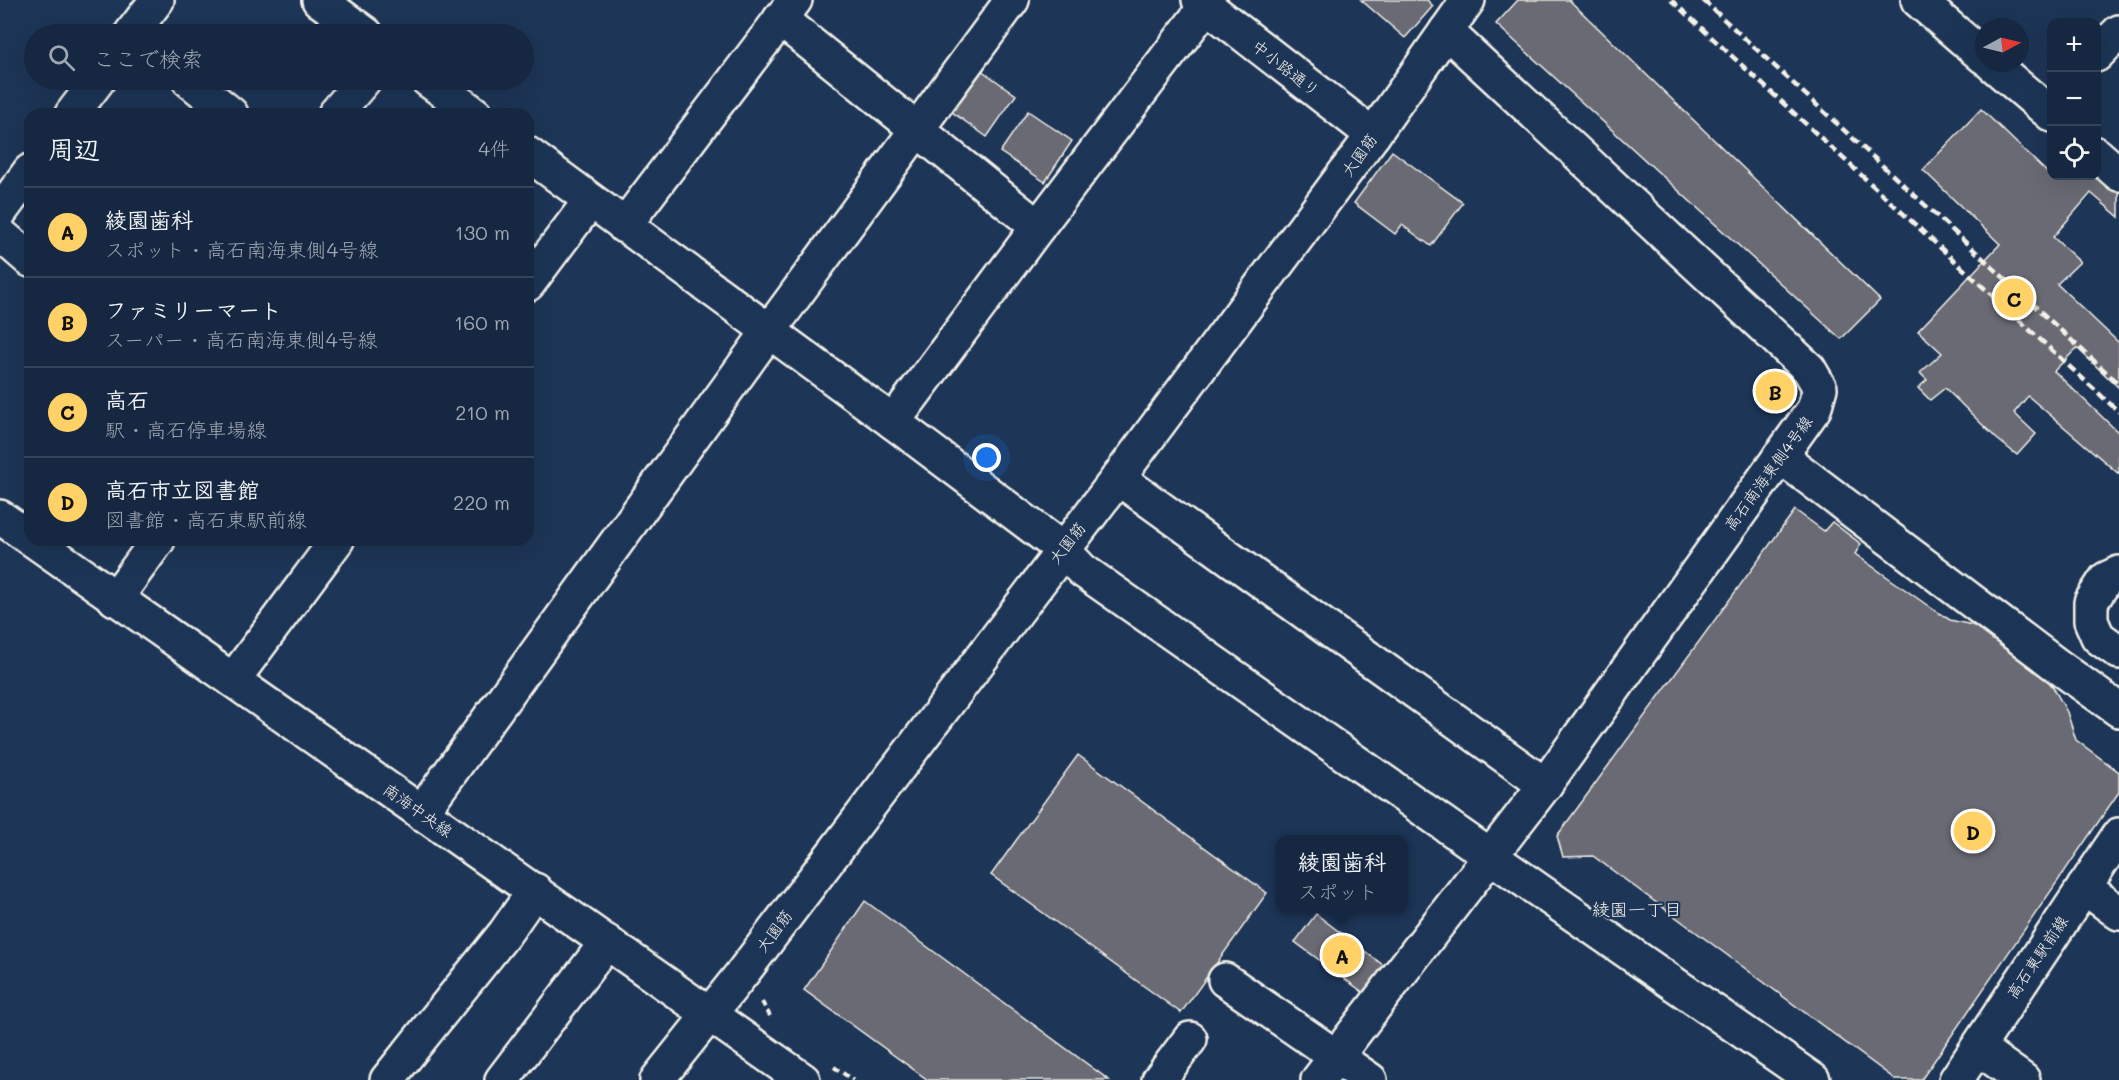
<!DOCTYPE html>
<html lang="ja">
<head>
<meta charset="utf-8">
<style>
	body { margin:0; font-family:Mali,"Klee One",sans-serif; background:#1f3048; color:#f1f3f6 }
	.controls { position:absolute; right:18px; top:18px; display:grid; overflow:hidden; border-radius:12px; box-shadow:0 6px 24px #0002 }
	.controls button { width:54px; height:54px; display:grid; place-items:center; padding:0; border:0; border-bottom:2px solid #35445a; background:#162841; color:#f1f3f6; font:30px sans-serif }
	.compass { position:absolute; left:1975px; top:18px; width:54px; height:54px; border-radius:50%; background:#162841; box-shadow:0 6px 24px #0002; rotate:83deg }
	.you { position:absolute; left:987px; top:458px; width:21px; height:21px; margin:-15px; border:4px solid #fff; border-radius:50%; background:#1a73e8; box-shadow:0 0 0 9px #1a73e833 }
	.badge { display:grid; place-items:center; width:39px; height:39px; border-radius:50%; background:#ffd166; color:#111; font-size:20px; font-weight:700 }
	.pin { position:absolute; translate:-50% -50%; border:3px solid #fff; box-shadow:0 2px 6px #0006 }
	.popup { position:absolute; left:1276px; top:835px; width:132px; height:78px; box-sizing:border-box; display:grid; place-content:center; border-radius:12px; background:#162841; filter:drop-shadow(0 2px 4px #0005); font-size:20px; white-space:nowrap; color:#9ea6b1 }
	.popup b { font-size:22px; color:#f1f3f6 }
	.popup::after { content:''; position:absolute; left:50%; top:100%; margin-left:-12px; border:12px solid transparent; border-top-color:#162841 }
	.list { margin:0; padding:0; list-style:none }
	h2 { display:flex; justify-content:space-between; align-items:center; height:78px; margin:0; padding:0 24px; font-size:26px }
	h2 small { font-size:20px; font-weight:400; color:#9ea6b1 }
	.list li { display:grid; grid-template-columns:39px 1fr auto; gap:18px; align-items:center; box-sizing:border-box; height:90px; padding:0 24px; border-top:2px solid #35445a }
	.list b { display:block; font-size:22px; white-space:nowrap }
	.list p { margin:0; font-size:20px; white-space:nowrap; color:#9ea6b1 }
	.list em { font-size:20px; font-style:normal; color:#9ea6b1 }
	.icon { flex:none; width:33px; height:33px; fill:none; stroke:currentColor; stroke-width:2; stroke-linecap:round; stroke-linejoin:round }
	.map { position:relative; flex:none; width:2119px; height:1080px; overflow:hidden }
	.search { position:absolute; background:#162841; box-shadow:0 6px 24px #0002; left:24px; top:24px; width:510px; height:66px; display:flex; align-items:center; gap:15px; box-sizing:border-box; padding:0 21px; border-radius:33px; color:#9ea6b1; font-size:22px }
	.panel { position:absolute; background:#162841; box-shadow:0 6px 24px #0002; left:24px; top:108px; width:510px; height:438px; border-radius:18px }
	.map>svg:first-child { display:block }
</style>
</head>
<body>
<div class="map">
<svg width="2119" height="1080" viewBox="0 0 2119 1080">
	<rect width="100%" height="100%" fill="#1d3557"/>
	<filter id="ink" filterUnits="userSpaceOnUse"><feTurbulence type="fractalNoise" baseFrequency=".0167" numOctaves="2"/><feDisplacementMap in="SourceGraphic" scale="12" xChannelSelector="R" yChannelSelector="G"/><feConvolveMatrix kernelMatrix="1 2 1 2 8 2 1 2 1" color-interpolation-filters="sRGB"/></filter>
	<g filter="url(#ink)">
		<g fill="#696a73" stroke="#f4f1e8" stroke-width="1.5">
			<path d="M1361,0H1427L1433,6L1405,38Z"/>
			<path d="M1518,0H1569L1880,300L1841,339L1496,24Z"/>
			<path d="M981,70L1016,95L987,137L952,112Z"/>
			<path d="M1981,109L2053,178L2055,176H2096L2119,184V217L2091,193L2053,237L2080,262L2057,284L2119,343V388L2077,348L2054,371L2119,433V474L2028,396L2014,413L2036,434L2017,455L1997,439L1945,388L1930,400L1918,388L1927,380L1920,373L1942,353L1918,331L2000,244L1923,170Z"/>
			<path d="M1028,111L1072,141L1045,182L1000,152Z"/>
			<path d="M1392,151L1463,203L1431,246L1402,225L1395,234L1354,203Z"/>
			<path d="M1795,510L1824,531L1832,522L1861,544L1855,554L1934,610L1950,620L1972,625L1992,634L2034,663L2053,687L2067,712L2076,740L2119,772V792L1921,1080H1896L1593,856L1563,857L1557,836Z"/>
			<path d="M1078,755L1267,893L1181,1013L991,875Z"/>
			<path d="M865,901L1109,1080H928L804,990Z"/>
			<path d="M1316,914L1388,969L1368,996L1295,942Z"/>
		</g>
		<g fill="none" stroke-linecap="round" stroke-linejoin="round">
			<defs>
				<g id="minor">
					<path d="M319,0L366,34"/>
					<path d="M1199,0L1373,135"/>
					<path d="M780,19L1038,227"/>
					<path d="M131,34L157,0"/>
					<path d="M2096,55L2119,32"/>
					<path d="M189,80L231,114"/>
					<path d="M428,80L475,114"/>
					<path d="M72,114L98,80"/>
					<path d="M335,114L364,80"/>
					<path d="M528,154L893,422L1062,549L1082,570L1537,889L1813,1080"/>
					<path d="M0,212L30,171"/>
					<path d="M624,226L795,0"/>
					<path d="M0,234L30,260"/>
					<path d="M528,284L590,201"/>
					<path d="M893,422L1038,227L1206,6"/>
					<path d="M1780,456L2055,664L2119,710"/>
					<path d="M1118,478L1545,785"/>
					<path d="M0,517L30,538"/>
					<path d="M33,540L803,1080"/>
					<path d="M2119,573L2106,579L2091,602V621L2098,637L2119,652"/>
					<path d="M115,599L158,540"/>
					<path d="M233,680L337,540"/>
					<path d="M421,813L769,331L1012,0"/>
					<path d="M2084,887L2119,913"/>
					<path d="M1225,980L1370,1080"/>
					<path d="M1978,1048L2023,1080"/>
					<path d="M387,1080L505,933L535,890"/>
					<path d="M502,1080L607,942"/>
					<path d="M657,1080L744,971L1118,478L1373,135L1468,0"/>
					<path d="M1159,1080L1190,1039"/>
					<path d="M1318,1080L1545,785L1814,409L1820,388L1809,369L1446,31"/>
					<path d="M1956,1080L2119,835"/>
				</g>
				<g id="major">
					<path d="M1918,0L1984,57"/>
					<path d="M1991,63L2052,115"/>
					<path d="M2096,154L2119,174"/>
				</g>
			</defs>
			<use href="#minor" stroke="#f4f1e8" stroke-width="38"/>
			<use href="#major" stroke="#f4f1e8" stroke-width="38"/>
			<g stroke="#f4f1e8" stroke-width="4" stroke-dasharray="6 4.5" stroke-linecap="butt">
				<path d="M762,1002L770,1016"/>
				<path d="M834,1067L853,1080"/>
			</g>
			<use href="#minor" stroke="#1d3557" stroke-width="33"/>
			<use href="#major" stroke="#1d3557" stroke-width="33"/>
			<g stroke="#f4f1e8" stroke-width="4.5" stroke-dasharray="9 4.5" stroke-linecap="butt">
				<path d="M1671,0L2119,412"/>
				<path d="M1703,0L2119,384"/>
			</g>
		</g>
	</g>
	<g text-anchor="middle" stroke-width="4.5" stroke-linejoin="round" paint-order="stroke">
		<g font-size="16" fill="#f4f1e8" stroke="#1d3557">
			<text transform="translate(1286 68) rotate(38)" y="6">中小路通り</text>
			<text transform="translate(1359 155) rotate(-54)" y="6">大園筋</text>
			<text transform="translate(1768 473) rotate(-54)" y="6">高石南海東側4号線</text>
			<text transform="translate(1067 543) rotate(-52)" y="6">大園筋</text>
			<text transform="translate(418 810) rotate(35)" y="6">南海中央線</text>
			<text transform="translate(774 931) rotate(-53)" y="6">大園筋</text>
			<text transform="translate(2037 957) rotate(-56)" y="6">高石東駅前線</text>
		</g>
		<g font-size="18" fill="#f4f1e8" stroke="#1d3557">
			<text x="1637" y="916">綾園一丁目</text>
		</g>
	</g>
</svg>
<div class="controls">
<button>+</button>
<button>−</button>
<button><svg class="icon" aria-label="locate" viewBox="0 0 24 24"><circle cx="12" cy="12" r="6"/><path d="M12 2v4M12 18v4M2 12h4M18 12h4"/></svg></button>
</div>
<svg class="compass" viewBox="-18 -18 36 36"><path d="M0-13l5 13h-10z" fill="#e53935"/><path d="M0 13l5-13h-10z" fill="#9ea6b1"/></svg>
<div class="you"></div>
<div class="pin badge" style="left:1342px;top:955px">A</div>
<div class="popup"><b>綾園歯科</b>スポット</div>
<div class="pin badge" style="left:1775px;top:391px">B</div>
<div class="pin badge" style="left:2014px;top:298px">C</div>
<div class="pin badge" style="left:1973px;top:831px">D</div>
<div class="search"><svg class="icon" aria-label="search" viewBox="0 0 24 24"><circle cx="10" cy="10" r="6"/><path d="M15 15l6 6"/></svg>ここで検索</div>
<section class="panel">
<h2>周辺<small>4件</small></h2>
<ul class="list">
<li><span class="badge">A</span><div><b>綾園歯科</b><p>スポット · 高石南海東側4号線</p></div><em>130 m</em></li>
<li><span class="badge">B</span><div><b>ファミリーマート</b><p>スーパー · 高石南海東側4号線</p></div><em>160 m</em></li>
<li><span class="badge">C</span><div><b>高石</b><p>駅 · 高石停車場線</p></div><em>210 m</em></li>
<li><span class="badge">D</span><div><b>高石市立図書館</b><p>図書館 · 高石東駅前線</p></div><em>220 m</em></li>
</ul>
</section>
</div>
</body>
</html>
